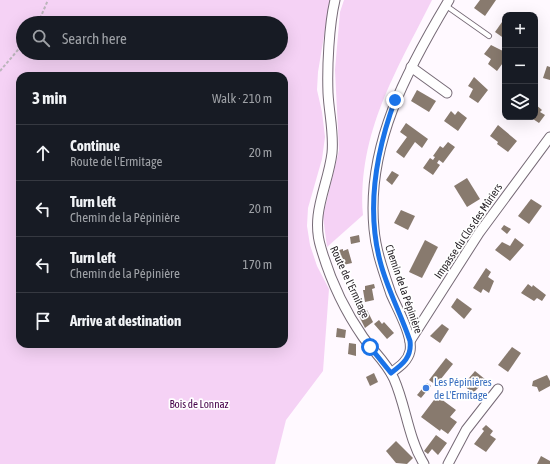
<!DOCTYPE html>
<html lang="en">
<head>
<meta charset="utf-8">
<style>
	body { margin:0; font-family:"Asap Condensed",sans-serif; background:#20242c; color:#f1f3f6 }
	.controls { position:absolute; right:12px; top:12px; display:grid; overflow:hidden; border-radius:8px; box-shadow:0 4px 16px #0002 }
	.controls button { width:36px; height:36px; display:grid; place-items:center; padding:0; border:0; border-bottom:1px solid #363941; background:#171b24; color:#f1f3f6; font:20px sans-serif }
	.stop { position:absolute; width:12px; height:12px; margin:-9px; border:3px solid #1a73e8; border-radius:50%; background:#fff }
	.stop.end { background:#1a73e8; border-color:#fff; box-shadow:0 1px 4px #0008 }
	.list { margin:0; padding:0; list-style:none }
	h2 { display:flex; justify-content:space-between; align-items:center; height:52px; margin:0; padding:0 16px; font-size:17px }
	h2 small { font-size:13px; font-weight:400; color:#9ea1a6 }
	.list li { display:grid; grid-template-columns:26px 1fr auto; gap:12px; align-items:center; box-sizing:border-box; height:56px; padding:0 16px; border-top:1px solid #363941 }
	.list b { display:block; font-size:15px; white-space:nowrap }
	.list p { margin:0; font-size:13px; white-space:nowrap; color:#9ea1a6 }
	.list em { font-size:13px; font-style:normal; color:#9ea1a6 }
	.icon { flex:none; width:22px; height:22px; fill:none; stroke:currentColor; stroke-width:2; stroke-linecap:round; stroke-linejoin:round }
	.map { position:relative; flex:none; width:550px; height:464px; overflow:hidden }
	.search { position:absolute; background:#171b24; box-shadow:0 4px 16px #0002; left:16px; top:16px; width:272px; height:44px; display:flex; align-items:center; gap:10px; box-sizing:border-box; padding:0 14px; border-radius:22px; color:#9ea1a6; font-size:15px }
	.panel { position:absolute; background:#171b24; box-shadow:0 4px 16px #0002; left:16px; top:72px; width:272px; height:276px; border-radius:12px }
	.map>svg:first-child { display:block }
</style>
</head>
<body>
<div class="map">
<svg width="550" height="464" viewBox="0 0 550 464">
	<rect width="100%" height="100%" fill="#fff9ff"/>
	<g fill="#f5d2f5" fill-rule="evenodd">
		<path d="M0,0H330L318,72L317,90L322,112L325,137L322,159L308,208L307,226L310,245L317,266L329,289L323,371L286,420L275,464H0ZM23,23H281V53H23ZM20,76H284V344H20Z"/>
		<path d="M344,0H432C397,70 357,133 363,215L327,247L323,216L339,150L335,70L340,12Z"/>
	</g>
	<g fill="#887a6e">
		<path d="M480,0H496L485,16L474,8Z"/>
		<path d="M502,22L505,24V39L495,32Z"/>
		<path d="M491,45L505,52V60L497,71L488,64L491,59L484,54Z"/>
		<path d="M547,66L550,67V80L543,78Z"/>
		<path d="M474,77L488,90L478,103L469,97L473,89L468,86Z"/>
		<path d="M417,90L436,101L429,112L411,101Z"/>
		<path d="M535,104L542,110L540,112L545,115L539,123L530,117H535Z"/>
		<path d="M451,111L455,115L458,111L467,118L458,131L444,121Z"/>
		<path d="M406,123L428,139L422,148L415,142L404,158L396,152L407,137L400,132Z"/>
		<path d="M498,125L517,141L508,152L497,144L498,142L490,136Z"/>
		<path d="M448,142L455,147L443,163L439,160L437,163L440,165L433,175L423,168L430,158L433,160L435,157L433,156L440,146L443,148Z"/>
		<path d="M392,171L399,175L392,185L386,180Z"/>
		<path d="M467,178L480,199L467,207L454,186Z"/>
		<path d="M531,199L542,206L529,224L518,216Z"/>
		<path d="M401,210L415,216L408,230L394,223Z"/>
		<path d="M504,225L511,229L507,234L501,229Z"/>
		<path d="M359,235L360,242L351,244L350,237Z"/>
		<path d="M515,238L524,245L510,261L495,250L502,242L510,246Z"/>
		<path d="M425,240L438,247L422,278L409,272Z"/>
		<path d="M343,249V251L348,249L352,263L343,265L339,250Z"/>
		<path d="M486,268L491,272L488,277L494,281L489,293L483,289L481,293L473,288Z"/>
		<path d="M374,284L375,288L372,289L374,300L365,302L363,290H365V286Z"/>
		<path d="M528,284L532,287L533,285L546,295L542,301L537,298L534,301L521,293Z"/>
		<path d="M457,298L472,309L464,319L451,307Z"/>
		<path d="M367,310L373,322L365,328L359,316Z"/>
		<path d="M379,320L382,324L384,322L394,333L387,339L374,324Z"/>
		<path d="M442,324L449,329L440,343L430,336Z"/>
		<path d="M337,328L346,330L345,338L336,337Z"/>
		<path d="M349,343L356,344V356L348,354Z"/>
		<path d="M512,347L521,353L508,372L498,365Z"/>
		<path d="M446,358L453,364L436,385L429,380Z"/>
		<path d="M475,371L486,380L473,393L463,385Z"/>
		<path d="M374,373L378,382L370,386L366,377Z"/>
		<path d="M547,375L550,381V386L539,392L537,387L532,386L533,381Z"/>
		<path d="M427,383L431,386L421,398L417,395Z"/>
		<path d="M437,396L456,410L450,417L457,422L448,434L441,429L440,431L421,417Z"/>
		<path d="M486,425L493,431L490,435L496,439L486,452L474,444L484,431L482,429Z"/>
		<path d="M436,435L447,443L438,455L432,449L428,454L424,451Z"/>
		<path d="M396,441L413,458L407,464L396,463L386,451Z"/>
		<path d="M541,456L550,461V464H537Z"/>
	</g>
	<g fill="none" stroke-linecap="round" stroke-linejoin="round">
		<defs>
			<path id="lane" d="M445,5L489,36"/>
			<g id="street">
				<path d="M335,0C329,25 327,67 328,93C329,113 334,133 332,153C328,186 310,214 321,248C330,279 345,311 363,337C373,351 387,363 394,379C406,406 408,438 424,464"/>
				<path d="M411,67L447,93"/>
				<path d="M410,341L479,233L550,137"/>
				<path d="M391,373C399,367 408,361 410,351C413,336 397,308 391,294C384,273 376,252 374,229C366,145 407,70 449,0"/>
				<path d="M448,464L466,430L498,389"/>
			</g>
		</defs>
		<use href="#lane" stroke="#766a76" stroke-width="6"/>
		<use href="#street" stroke="#766a76" stroke-width="11"/>
		<g stroke="#bbb5bb" stroke-width="2" stroke-dasharray="3 2" stroke-linecap="butt">
			<path d="M38,23L48,0"/>
			<path d="M0,71L23,44"/>
		</g>
		<use href="#lane" stroke="#fff" stroke-width="4.5"/>
		<use href="#street" stroke="#fff" stroke-width="9"/>
	</g>
	<g fill="none" stroke-linecap="round" stroke-linejoin="round">
		<path stroke="#1a73e8" stroke-width="5" d="M370,347L391,373C403,364 412,357 410,341C401,314 387,289 380,261C366,207 376,152 395,100"/>
	</g>
	<circle fill="#3f7fe0" stroke="#fff" stroke-width="1.5" cx="426" cy="388" r="4"/>
	<g text-anchor="middle" stroke-width="3.5" stroke-linejoin="round" paint-order="stroke">
		<g font-size="11" fill="#231e23" stroke="#fff">
			<text transform="translate(468 231) rotate(-56)" y="4">Impasse du Clos des Mûriers</text>
			<text transform="translate(350 282) rotate(65)" y="4">Route de l'Ermitage</text>
			<text transform="translate(404 289) rotate(71)" y="4">Chemin de la Pépinière</text>
		</g>
		<g font-size="11" fill="#366cbe" stroke="#fff" text-anchor="start">
			<text x="434" y="386">Les Pépinières<tspan x="434" dy="13">de L'Ermitage</tspan></text>
		</g>
		<g font-size="11" fill="#46034a" stroke="#fff">
			<text x="199" y="408">Bois de Lonnaz</text>
		</g>
	</g>
</svg>
<div class="controls">
<button>+</button>
<button>−</button>
<button><svg class="icon" aria-label="layers" viewBox="0 0 24 24"><path d="M12 4l9 5-9 5-9-5zM3 14l9 5 9-5"/></svg></button>
</div>
<div class="stop" style="left:370px;top:347px"></div>
<div class="stop end" style="left:395px;top:100px"></div>
<div class="search"><svg class="icon" aria-label="search" viewBox="0 0 24 24"><circle cx="10" cy="10" r="6"/><path d="M15 15l6 6"/></svg>Search here</div>
<section class="panel">
<h2>3 min<small>Walk · 210 m</small></h2>
<ul class="list">
<li><svg class="icon" aria-label="ahead" viewBox="0 0 24 24"><path d="M12 20V5M6 11l6-6 6 6"/></svg><div><b>Continue</b><p>Route de l'Ermitage</p></div><em>20 m</em></li>
<li><svg class="icon" aria-label="left" viewBox="0 0 24 24"><path d="M17 20v-9H6M10 6l-5 5 5 5"/></svg><div><b>Turn left</b><p>Chemin de la Pépinière</p></div><em>20 m</em></li>
<li><svg class="icon" aria-label="left" viewBox="0 0 24 24"><path d="M17 20v-9H6M10 6l-5 5 5 5"/></svg><div><b>Turn left</b><p>Chemin de la Pépinière</p></div><em>170 m</em></li>
<li><svg class="icon" aria-label="arrive" viewBox="0 0 24 24"><path d="M6 21V4h12l-3 4 3 4H6"/></svg><div><b>Arrive at destination</b></div></li>
</ul>
</section>
</div>
</body>
</html>
